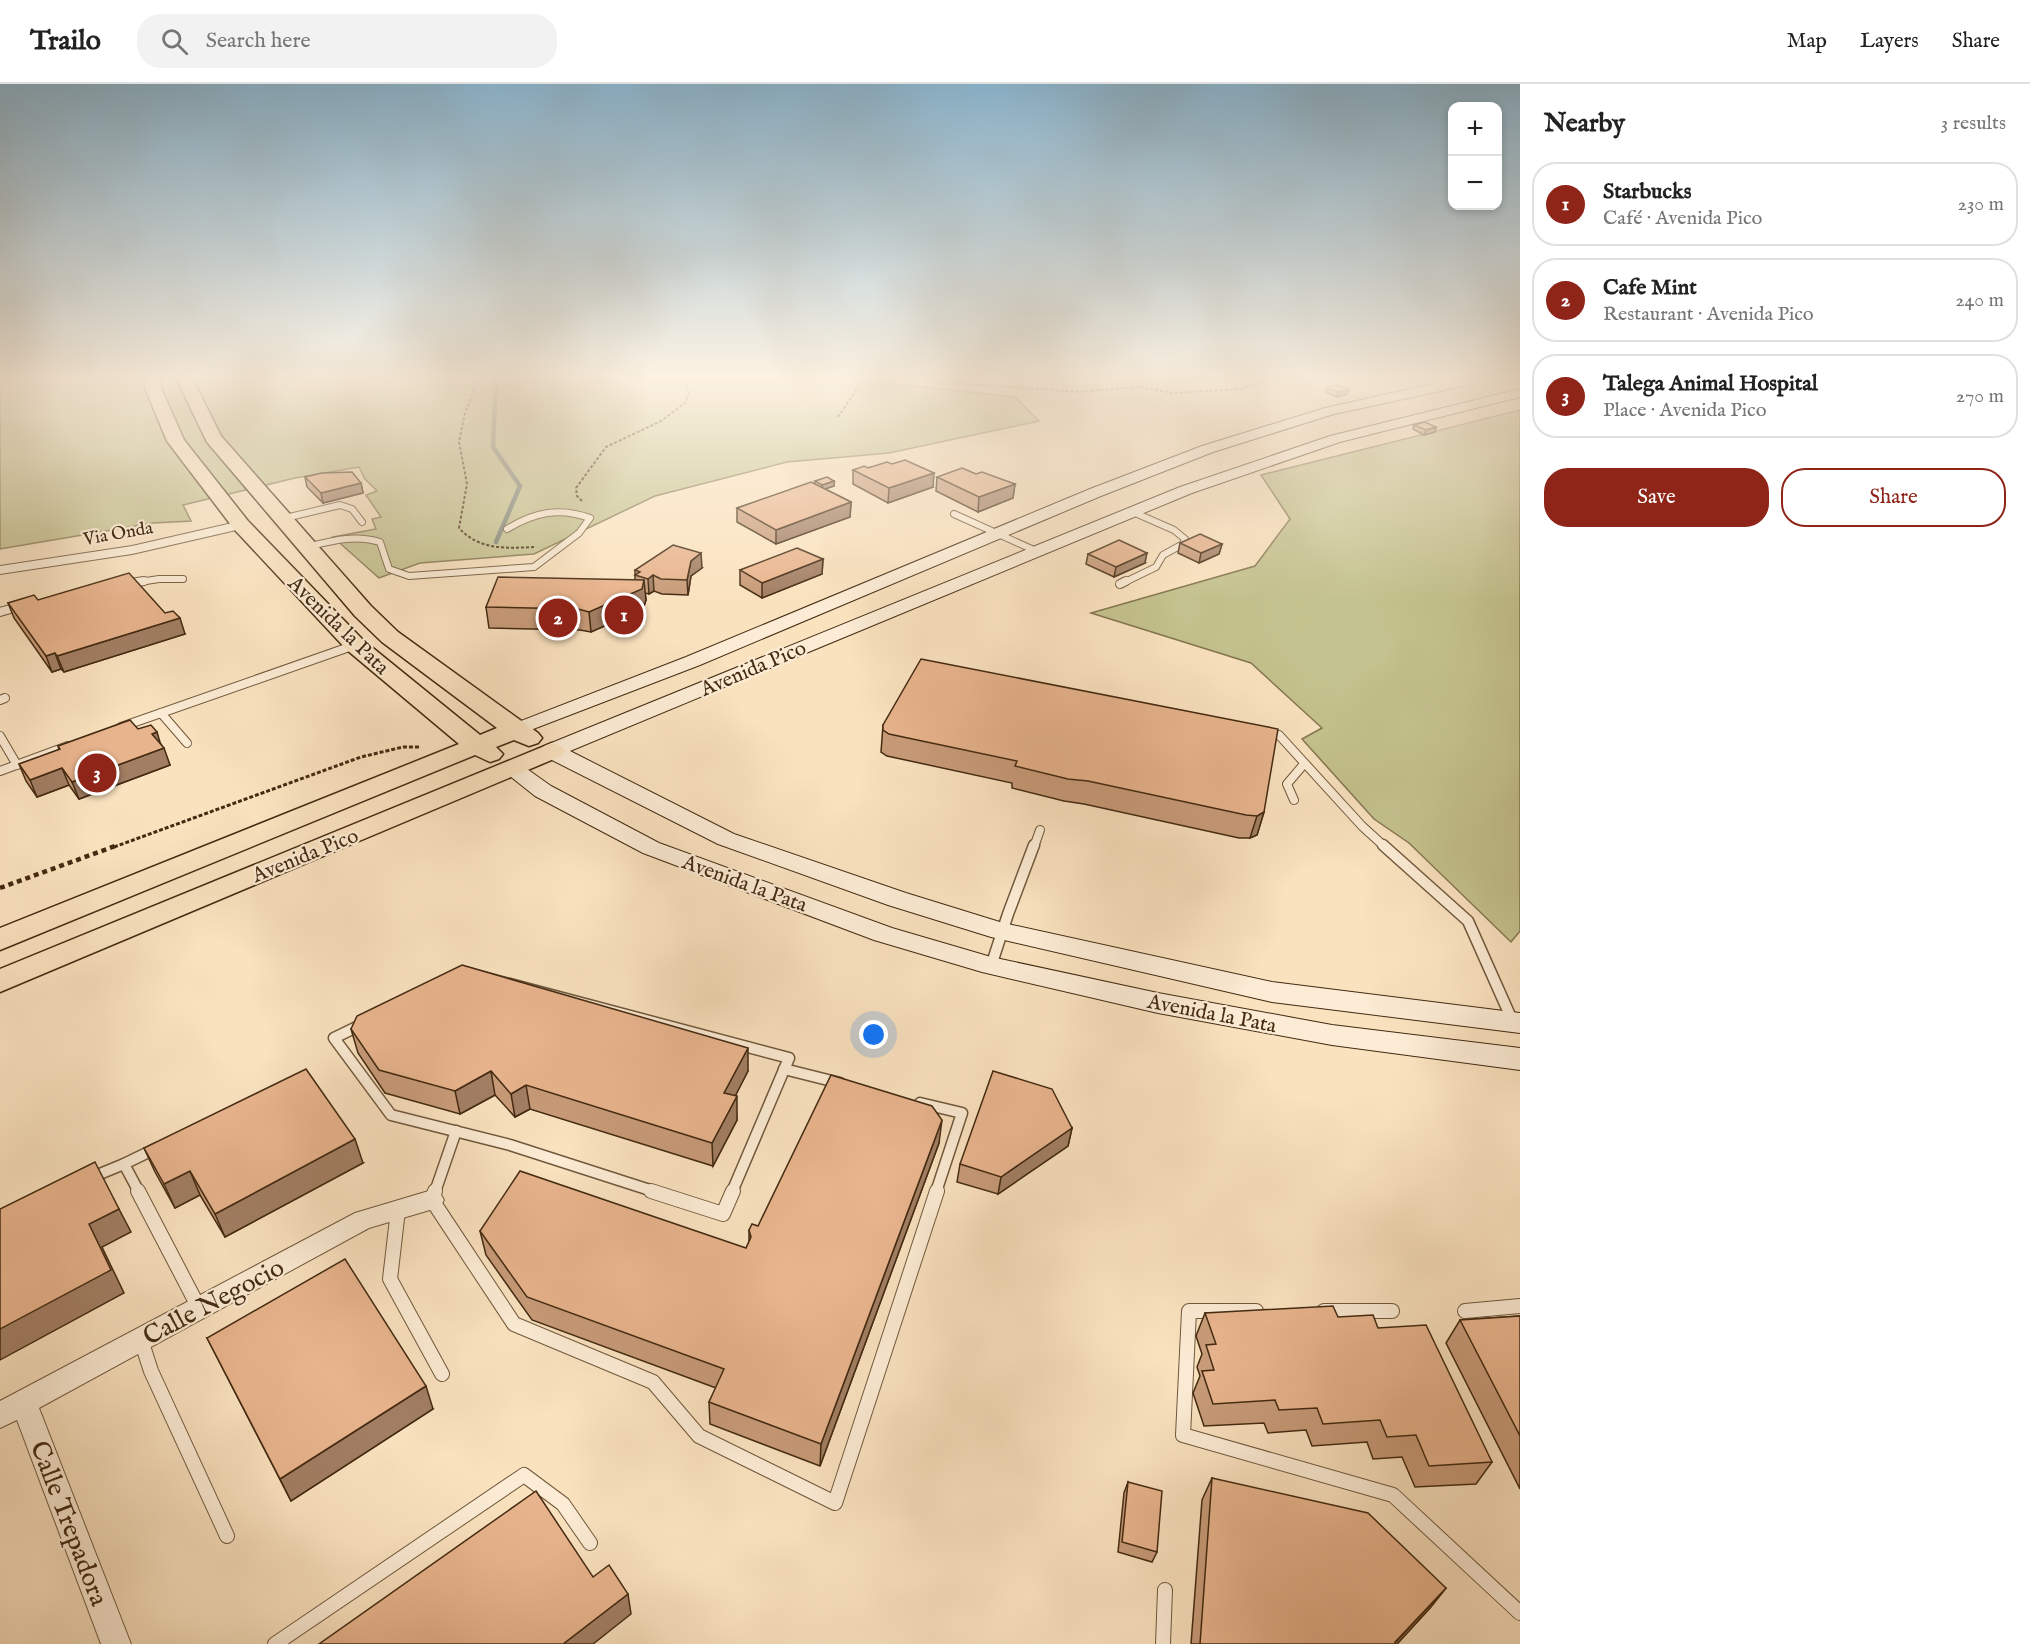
<!DOCTYPE html>
<html lang="en">
<head>
<meta charset="utf-8">
<style>
	body { margin:0; font-family:"IM FELL English",serif; background:#f2f2f2; color:#222 }
	.controls { position:absolute; right:18px; top:18px; display:grid; overflow:hidden; border-radius:12px; box-shadow:0 3px 9px #0003 }
	.controls button { width:54px; height:54px; display:grid; place-items:center; padding:0; border:0; border-bottom:2px solid #e0e0e0; background:#fff; color:#222; font:30px sans-serif }
	.you { position:absolute; left:874px; top:951px; width:21px; height:21px; margin:-15px; border:4px solid #fff; border-radius:50%; background:#1a73e8; box-shadow:0 0 0 9px #1a73e833 }
	.badge { display:grid; place-items:center; width:39px; height:39px; border-radius:50%; background:#8f2418; color:#fff; font-size:20px; font-weight:700 }
	.pin { position:absolute; translate:-50% -50%; border:3px solid #fff; box-shadow:0 2px 6px #0006 }
	.list { margin:0; padding:0; list-style:none }
	h2 { display:flex; justify-content:space-between; align-items:center; height:78px; margin:0; padding:0 24px; font-size:26px }
	h2 small { font-size:20px; font-weight:400; color:#767676 }
	.list li { display:grid; grid-template-columns:39px 1fr auto; gap:18px; align-items:center; box-sizing:border-box; height:84px; margin:0 12px 12px; padding:0 12px; border:2px solid #e0e0e0; border-radius:24px }
	.list b { display:block; font-size:22px; white-space:nowrap }
	.list p { margin:0; font-size:20px; white-space:nowrap; color:#767676 }
	.list em { font-size:20px; font-style:normal; color:#767676 }
	.actions { display:flex; gap:12px; padding:18px 24px }
	.actions a { flex:1; padding:14px 0; border:2px solid #8f2418; border-radius:24px; text-align:center; font-size:21px; color:#8f2418 }
	.actions .main { background:#8f2418; color:#fff }
	.icon { flex:none; width:33px; height:33px; fill:none; stroke:currentColor; stroke-width:2; stroke-linecap:round; stroke-linejoin:round }
	.map { position:relative; flex:none; width:1520px; height:1560px; overflow:hidden }
	header { display:flex; align-items:center; gap:36px; box-sizing:border-box; height:84px; padding:0 30px; background:#fff; border-bottom:2px solid #e0e0e0 }
	header strong { font-size:28px }
	nav { display:flex; gap:33px; margin-inline-start:auto; font-size:21px }
	.search { width:420px; height:54px; background:#f2f2f2; display:flex; align-items:center; gap:15px; box-sizing:border-box; padding:0 21px; border-radius:24px; color:#767676; font-size:22px }
	main { display:flex }
	aside { flex:1; background:#fff }
	.map>svg:first-child { display:block }
</style>
</head>
<body>
<header>
<strong>Trailo</strong>
<div class="search"><svg class="icon" aria-label="search" viewBox="0 0 24 24"><circle cx="10" cy="10" r="6"/><path d="M15 15l6 6"/></svg>Search here</div>
<nav><a>Map</a><a>Layers</a><a>Share</a></nav>
</header>
<main>
<div class="map">
<svg width="1520" height="1560" viewBox="0 0 1520 1560">
	<rect width="100%" height="100%" fill="#fae2bf"/>
	<filter id="stains"><feTurbulence type="fractalNoise" baseFrequency=".00333" numOctaves="4"/><feColorMatrix values="0 0 0 0 .2 0 0 0 0 .09 0 0 0 0 .02 0 0 0 .5 -.17"/></filter>
	<radialGradient id="worn" r=".72"><stop offset=".6" stop-color="#630" stop-opacity="0"/><stop offset="1" stop-color="#630" stop-opacity=".3"/></radialGradient>
	<g fill="#c4c28e" stroke="#847650" stroke-width="1.5">
		<path d="M0,296H861L1015,313L1039,337L889,369L787,378L655,412L534,470L420,479L379,494L333,453L376,445L372,435L381,433L366,411L377,407L365,395L359,383L295,394L183,421L191,437L153,439L0,465Z"/>
		<path d="M1520,326V847L1511,858L1409,759L1374,735L1302,655L1322,644L1251,579L1091,529L1255,482L1290,435L1261,391Z"/>
	</g>
	<g fill="none" stroke-linecap="round" stroke-linejoin="round">
		<path stroke="#7a8275" stroke-width="4.5" d="M496,296L493,363L520,402L496,458"/>
		<defs>
			<g id="service-far3">
				<path d="M954,430L1036,467"/>
				<path d="M281,435L340,421L352,425L362,438"/>
				<path d="M306,463C331,457 354,450 380,458L389,485L409,492L534,483L579,449L590,434C559,423 535,428 507,445"/>
				<path d="M133,499L159,495H183"/>
				<path d="M1123,499L1156,483L1163,471L1183,460L1185,455L1174,446L1133,428"/>
			</g>
			<g id="service-far2">
				<path d="M125,500L144,497"/>
				<path d="M1120,500L1126,497"/>
				<path d="M0,528L21,522"/>
				<path d="M0,616L5,614"/>
				<path d="M161,629L187,659"/>
				<path d="M121,643L355,561"/>
				<path d="M1279,651L1362,742L1385,763"/>
				<path d="M0,652L17,681"/>
				<path d="M0,687L68,662"/>
				<path d="M1294,716L1287,700L1304,680"/>
				<path d="M1034,763L1040,746"/>
			</g>
			<g id="service-far1">
				<path d="M1383,761L1468,837L1513,938"/>
				<path d="M991,882L1008,830L1034,761"/>
				<path d="M784,985L840,999"/>
				<path d="M920,1019L962,1029L936,1108"/>
				<path d="M124,1080L157,1064"/>
				<path d="M90,1094L124,1080L139,1108"/>
				<path d="M435,1108L456,1047"/>
				<path d="M656,1108L510,1061L391,1031L334,954L468,889L789,974L732,1108"/>
			</g>
			<g id="service">
				<path d="M138,1107L199,1224"/>
				<path d="M435,1107L432,1116L514,1240L653,1298L699,1352L835,1419L937,1107"/>
				<path d="M651,1107L723,1130L733,1107"/>
				<path d="M398,1126L390,1195L442,1290"/>
				<path d="M1256,1227H1189L1183,1351L1393,1411L1520,1529"/>
				<path d="M1324,1227H1392"/>
				<path d="M1465,1227L1520,1222"/>
				<path d="M141,1256L151,1287L227,1452"/>
				<path d="M275,1560L524,1391L563,1420L590,1459"/>
				<path d="M1163,1560L1165,1506"/>
			</g>
			<g id="minor">
				<path d="M241,437L245,438L247,441L245,444L132,470L0,490V482L132,462Z"/>
				<path d="M432,1106L440,1109L444,1116L440,1123L369,1144L39,1324L131,1560H101L17,1336L0,1344V1317L355,1129Z"/>
			</g>
			<g id="secondary">
				<path d="M1450,296H1480L1473,300L1334,330L1213,368L1101,412L700,581L515,652L508,650L504,646L508,642L686,573L1090,405L1202,362L1325,324Z"/>
				<path d="M1520,305V313L1340,358L1192,409L570,667L734,750L906,809L1003,839L1272,898L1520,929V949L1272,918L991,853L888,821L718,760L544,672L541,667L544,662L1180,403L1330,352Z"/>
				<path d="M512,678L520,680L551,702L659,759L892,844L991,873L1158,909L1332,941L1520,964V986L1332,961L1158,929L982,888L874,856L643,769L535,712L501,685L504,680Z"/>
			</g>
			<g id="trunk">
				<path d="M145,296H161V304L184,356L248,437L363,556L480,651L497,644L382,558L355,532L207,358L177,296H193L221,352L371,522L398,548L538,649L542,654L538,659L529,662L514,656L496,663L503,670L499,675L490,678L475,671L0,866V844L459,660L347,566L234,445L167,357L145,304Z"/>
				<path d="M552,659L561,662L565,667L561,672L0,908V885Z"/>
			</g>
		</defs>
		<use href="#service-far3" stroke="#71583c" stroke-width="8"/>
		<use href="#service-far2" stroke="#71583c" stroke-width="10"/>
		<use href="#service-far1" stroke="#71583c" stroke-width="13"/>
		<use href="#service" stroke="#71583c" stroke-width="16"/>
		<use href="#minor" stroke="#71583c" stroke-width="2"/>
		<use href="#secondary" stroke="#432a11" stroke-width="2"/>
		<use href="#trunk" stroke="#432a11" stroke-width="3"/>
		<g stroke="#432a11" stroke-width="2" stroke-dasharray="3 2" stroke-linecap="butt">
			<path d="M478,296L465,329L459,358L467,400L459,444C480,467 507,464 536,463"/>
			<path d="M916,296L1079,308L1138,303L1173,309L1241,305L1267,296"/>
			<path d="M838,333L863,296"/>
			<path d="M582,417L577,412L576,404L606,363L661,337L685,319L689,309L685,296"/>
		</g>
		<path stroke="#432a11" stroke-width="3" stroke-dasharray="4 2" stroke-linecap="butt" d="M114,763L361,673L403,663H421"/>
		<path stroke="#432a11" stroke-width="4.5" stroke-dasharray="5 4" stroke-linecap="butt" d="M0,804L118,761"/>
		<use href="#service-far3" stroke="#fcecd5" stroke-width="6"/>
		<use href="#service-far2" stroke="#fcecd5" stroke-width="8"/>
		<use href="#service-far1" stroke="#fcecd5" stroke-width="10"/>
		<use href="#service" stroke="#fcecd5" stroke-width="14"/>
		<use href="#minor" fill="#fcecd5" fill-rule="evenodd"/>
		<use href="#secondary" fill="#fcecd5" fill-rule="evenodd"/>
		<use href="#trunk" fill="#fae2bf" fill-rule="evenodd"/>
	</g>
	<g fill="#c89b79" stroke="#432a11" stroke-width="1.5">
		<path d="M1327,303L1347,310L1337,313L1326,308Z"/>
		<path d="M1414,341L1436,343L1435,348L1424,351L1413,345Z"/>
		<path d="M892,380L933,403L888,419L853,400V386Z"/>
		<path d="M976,390L1015,400L1013,414L978,428L936,407L937,393Z"/>
		<path d="M305,393L361,399L363,409L323,419L307,403Z"/>
		<path d="M815,397H834V402L825,405L851,418L850,433L776,460L737,438V424L815,400Z"/>
		<path d="M1180,459L1222,460L1219,470L1199,479L1178,469Z"/>
		<path d="M1088,470L1145,479L1114,493L1086,480Z"/>
		<path d="M823,475L822,490L762,514L740,501V486Z"/>
		<path d="M702,484L691,492L688,511L662,510L654,507L649,510L645,509L646,516L643,525L591,548L580,546L489,544L486,523L635,496V486Z"/>
		<path d="M38,516L165,529L185,550L64,588L61,585L52,588L14,534L8,519Z"/>
		<path d="M883,641L1264,728L1257,751L1250,754H1239L1084,720L1064,717L1012,704V699L887,672L881,668Z"/>
		<path d="M138,645L161,660L170,681L79,715L69,701L37,713L26,697L19,680L59,666L58,662Z"/>
		<path d="M351,945L748,987L735,1012L737,1036L713,1082L530,1025L515,1033L495,1011L460,1030L385,1009L358,969Z"/>
		<path d="M1072,1044L1068,1062L998,1110L957,1098L960,1080Z"/>
		<path d="M939,1059L820,1382L710,1340L709,1318L716,1304L532,1236L486,1171L480,1147L746,1164L749,1158V1146Z"/>
		<path d="M144,1064L363,1079L225,1153L200,1111L175,1124L155,1088Z"/>
		<path d="M1205,1229L1338,1233L1378,1244L1492,1378L1476,1400L1415,1403L1402,1373L1373,1375L1367,1358L1312,1362L1306,1346L1268,1349L1264,1339L1204,1342L1193,1309L1200,1292L1197,1283L1202,1270L1196,1252Z"/>
		<path d="M1520,1232V1405L1446,1259L1460,1236Z"/>
		<path d="M207,1254L433,1325L291,1417Z"/>
		<path d="M1212,1394L1446,1504L1430,1524L1397,1560H1191L1202,1416Z"/>
		<path d="M1128,1398L1157,1468L1152,1478L1118,1468L1124,1409Z"/>
	</g>
	<g fill="#a27e63" stroke="#432a11" stroke-width="1.5">
		<path d="M1349,306L1347,310L1337,313L1338,308Z"/>
		<path d="M1436,343L1435,348L1424,351L1426,346Z"/>
		<path d="M934,389L933,403L888,419L889,404Z"/>
		<path d="M834,397V402L822,406V401Z"/>
		<path d="M361,399L363,409L323,419L321,409Z"/>
		<path d="M1015,400L1013,414L978,428L979,413Z"/>
		<path d="M851,418L850,433L776,460V446Z"/>
		<path d="M1222,460L1219,470L1199,479L1201,469Z"/>
		<path d="M701,469L702,484L691,492L688,511L687,496L691,477Z"/>
		<path d="M1147,469L1145,479L1114,493L1116,483Z"/>
		<path d="M823,475L822,490L762,514V499Z"/>
		<path d="M653,491L654,507L649,510L648,495Z"/>
		<path d="M644,496L646,516L643,525L591,548L589,528Z"/>
		<path d="M180,534L185,550L64,588L57,572Z"/>
		<path d="M55,569L61,585L52,588L46,572Z"/>
		<path d="M157,648L162,665L152,650Z"/>
		<path d="M164,664L170,681L79,715L72,698Z"/>
		<path d="M62,684L69,701L37,713L30,696Z"/>
		<path d="M1264,728L1257,751L1250,754L1257,732Z"/>
		<path d="M748,964V987L725,1032L724,1009Z"/>
		<path d="M491,987L495,1011L460,1030L455,1007Z"/>
		<path d="M526,1001L530,1025L515,1033L511,1010Z"/>
		<path d="M737,1012V1036L713,1082L712,1059Z"/>
		<path d="M942,1036L939,1059L820,1382L821,1360Z"/>
		<path d="M1072,1044L1068,1062L998,1110L1001,1093Z"/>
		<path d="M355,1055L363,1079L225,1153L215,1130Z"/>
		<path d="M190,1087L200,1111L175,1124L164,1100Z"/>
		<path d="M119,1125L131,1148L102,1163L124,1209L0,1276V1245L89,1140Z"/>
		<path d="M426,1302L433,1325L291,1417L280,1395Z"/>
		<path d="M1446,1504L1430,1524L1397,1560H1394Z"/>
		<path d="M628,1510L631,1530L593,1560H563Z"/>
	</g>
	<g fill="#e8b48d" stroke="#432a11" stroke-width="1.5">
		<path d="M1338,301L1349,306L1338,308L1327,303Z"/>
		<path d="M1425,338L1436,343L1426,346L1414,341Z"/>
		<path d="M905,376L934,389L889,404L853,386L864,382L868,384L887,378L892,380Z"/>
		<path d="M962,384L976,390L982,388L1015,400L979,413L937,393Z"/>
		<path d="M352,388L361,399L321,409L305,393L322,389Z"/>
		<path d="M827,393L834,397L822,401L815,397Z"/>
		<path d="M811,398L851,418L776,446L737,424Z"/>
		<path d="M1200,450L1222,460L1201,469L1180,459Z"/>
		<path d="M1119,456L1147,469L1116,483L1088,470Z"/>
		<path d="M673,461L701,469L691,477L687,496L661,495L653,491L648,495L635,491L640,488L635,486Z"/>
		<path d="M797,464L823,475L762,499L740,486Z"/>
		<path d="M129,489L165,529L173,527L180,534L57,572L55,569L46,572L8,519L34,511L38,516Z"/>
		<path d="M498,493L644,496L642,505L589,528L578,525L486,523Z"/>
		<path d="M921,575L1278,645L1264,728L1257,732L1246,731L1088,697L1068,695L1015,682L1017,677L889,650L883,646V641Z"/>
		<path d="M130,636L138,645L151,641L157,648L152,650L164,664L72,698L62,684L30,696L19,680L60,665L58,662Z"/>
		<path d="M462,881L748,964L724,1009L737,1012L712,1059L526,1001L511,1010L491,987L455,1007L379,986L351,945L357,932Z"/>
		<path d="M306,985L355,1055L215,1130L190,1087L164,1100L144,1064Z"/>
		<path d="M993,987L1052,1005L1072,1044L1001,1093L960,1080Z"/>
		<path d="M831,991L932,1022L942,1036L821,1360L709,1318L724,1285L527,1213L480,1147L520,1087L746,1164L751,1153L749,1146L752,1140L758,1142Z"/>
		<path d="M95,1078L119,1125L89,1140L111,1186L0,1245V1125Z"/>
		<path d="M345,1175L426,1302L280,1395L207,1254Z"/>
		<path d="M1333,1222L1338,1233L1373,1231L1378,1244L1426,1241L1492,1378L1429,1382L1416,1351L1387,1353L1380,1336L1323,1340L1317,1324L1279,1326L1275,1316L1213,1320L1202,1287L1214,1286L1206,1261L1216,1260L1205,1229Z"/>
		<path d="M1520,1232V1352L1460,1236Z"/>
		<path d="M1212,1394L1368,1429L1446,1504L1395,1558V1560H1200Z"/>
		<path d="M1128,1398L1162,1407L1157,1468L1122,1458Z"/>
		<path d="M536,1407L593,1493L609,1481L628,1510L563,1560H319Z"/>
	</g>
	<linearGradient id="sky" x2="0" y2="1"><stop stop-color="#8bb8d4"/><stop offset="0.57" stop-color="#fdf2e2"/><stop offset="1" stop-color="#fdf2e2" stop-opacity="0"/></linearGradient>
	<rect width="1520" height="515" fill="url(#sky)"/>
	<g text-anchor="middle" stroke-width="4.5" stroke-linejoin="round" paint-order="stroke">
		<g font-size="18" fill="#432a11" stroke="#fcecd5">
			<text transform="translate(118 449) rotate(-10)" y="6">Via Onda</text>
		</g>
		<g font-size="21" fill="#432a11" stroke="#fcecd5">
			<text transform="translate(339 541) rotate(44)" y="7">Avenida la Pata</text>
			<text transform="translate(753 584) rotate(-23)" y="7">Avenida Pico</text>
			<text transform="translate(305 771) rotate(-22)" y="7">Avenida Pico</text>
			<text transform="translate(745 799) rotate(20)" y="7">Avenida la Pata</text>
			<text transform="translate(1212 929) rotate(11)" y="7">Avenida la Pata</text>
		</g>
		<g font-size="26" fill="#432a11" stroke="#fcecd5">
			<text transform="translate(213 1217) rotate(-28)" y="9">Calle Negocio</text>
			<text transform="translate(70 1439) rotate(69)" y="9">Calle Trepadora</text>
		</g>
	</g>
	<rect width="100%" height="100%" filter="url(#stains)"/>
	<rect width="100%" height="100%" fill="url(#worn)"/>
</svg>
<div class="controls">
<button>+</button>
<button>−</button>
</div>
<div class="you"></div>
<div class="pin badge" style="left:624px;top:531px">1</div>
<div class="pin badge" style="left:558px;top:534px">2</div>
<div class="pin badge" style="left:97px;top:689px">3</div>
</div>
<aside>
<h2>Nearby<small>3 results</small></h2>
<ul class="list">
<li><span class="badge">1</span><div><b>Starbucks</b><p>Café · Avenida Pico</p></div><em>230 m</em></li>
<li><span class="badge">2</span><div><b>Cafe Mint</b><p>Restaurant · Avenida Pico</p></div><em>240 m</em></li>
<li><span class="badge">3</span><div><b>Talega Animal Hospital</b><p>Place · Avenida Pico</p></div><em>270 m</em></li>
</ul>
<div class="actions"><a class="main">Save</a><a>Share</a></div>
</aside>
</main>
</body>
</html>
